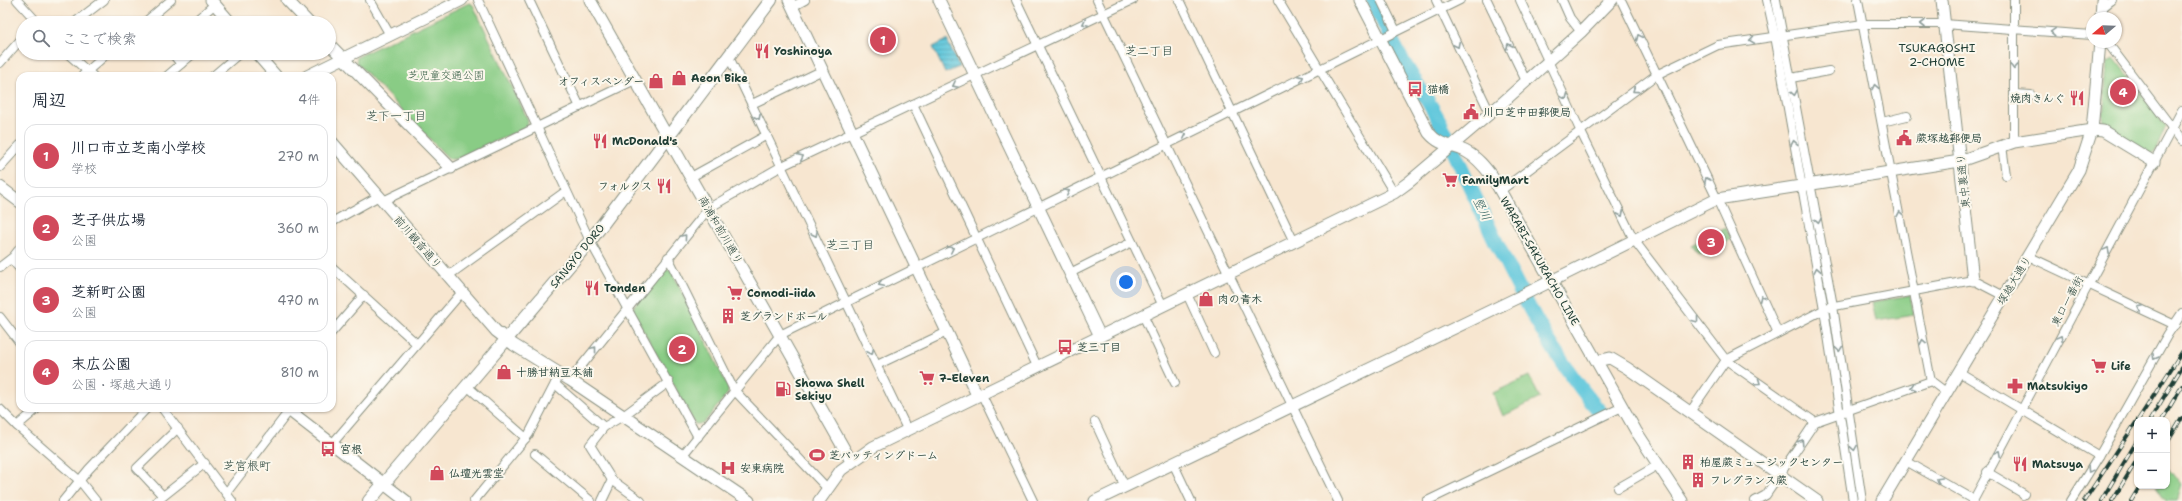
<!DOCTYPE html>
<html lang="ja">
<head>
<meta charset="utf-8">
<style>
	body { margin:0; font-family:"Shantell Sans","Klee One",sans-serif; background:#f2f2f3; color:#1f2937 }
	.controls { position:absolute; right:12px; bottom:12px; display:grid; overflow:hidden; border-radius:8px; box-shadow:0 1px 3px #0004 }
	.controls button { width:36px; height:36px; display:grid; place-items:center; padding:0; border:0; border-bottom:1px solid #e0e1e3; background:#fff; color:#1f2937; font:20px sans-serif }
	.compass { position:absolute; left:2086px; top:12px; width:36px; height:36px; border-radius:50%; background:#fff; box-shadow:0 1px 3px #0004; rotate:251deg }
	.you { position:absolute; left:1126px; top:282px; width:14px; height:14px; margin:-10px; border:3px solid #fff; border-radius:50%; background:#1a73e8; box-shadow:0 0 0 6px #1a73e833 }
	.badge { display:grid; place-items:center; width:26px; height:26px; border-radius:50%; background:#d1495b; color:#fff; font-size:13px; font-weight:700 }
	.pin { position:absolute; translate:-50% -50%; border:2px solid #fff; box-shadow:0 1px 4px #0006 }
	.list { margin:0; padding:0; list-style:none }
	h2 { display:flex; justify-content:space-between; align-items:center; height:52px; margin:0; padding:0 16px; font-size:17px }
	h2 small { font-size:13px; font-weight:400; color:#747a83 }
	.list li { display:grid; grid-template-columns:26px 1fr auto; gap:12px; align-items:center; box-sizing:border-box; height:64px; margin:0 8px 8px; padding:0 8px; border:1px solid #e0e1e3; border-radius:12px }
	.list b { display:block; font-size:15px; white-space:nowrap }
	.list p { margin:0; font-size:13px; white-space:nowrap; color:#747a83 }
	.list em { font-size:13px; font-style:normal; color:#747a83 }
	.icon { flex:none; width:22px; height:22px; fill:none; stroke:currentColor; stroke-width:2; stroke-linecap:round; stroke-linejoin:round }
	.map { position:relative; flex:none; width:2182px; height:501px; overflow:hidden }
	.search { position:absolute; background:#fff; box-shadow:0 1px 3px #0004; left:16px; top:16px; width:320px; height:44px; display:flex; align-items:center; gap:10px; box-sizing:border-box; padding:0 14px; border-radius:22px; color:#747a83; font-size:15px }
	.panel { position:absolute; background:#fff; box-shadow:0 1px 3px #0004; left:16px; top:72px; width:320px; height:340px; border-radius:12px }
	.map>svg:first-child { display:block }
</style>
</head>
<body>
<div class="map">
<svg width="2182" height="501" viewBox="0 0 2182 501">
	<defs>
		<pattern id="water-rules" width="6" height="5" patternUnits="userSpaceOnUse"><rect width="6" height="5" fill="#60c7dc"/><path d="M0 2.5h6" fill="none" stroke="#4fa3b3"/></pattern>
	</defs>
	<rect width="100%" height="100%" fill="#fbf7ec"/>
	<filter id="ink" filterUnits="userSpaceOnUse"><feTurbulence type="fractalNoise" baseFrequency=".025" numOctaves="2"/><feDisplacementMap in="SourceGraphic" scale="8" xChannelSelector="R" yChannelSelector="G"/><feConvolveMatrix kernelMatrix="1 2 1 2 8 2 1 2 1" color-interpolation-filters="sRGB"/></filter>
	<filter id="wash" filterUnits="userSpaceOnUse"><feTurbulence type="fractalNoise" baseFrequency=".012" numOctaves="4" result="noise"/><feDisplacementMap in="SourceGraphic" scale="16" xChannelSelector="R" yChannelSelector="G"/><feGaussianBlur stdDeviation="0.9" result="paint"/><feColorMatrix in="noise" values="0 0 0 0 0 0 0 0 0 0 0 0 0 0 0 0 0 1.4 0 .05"/><feComposite in="paint" operator="in"/></filter>
	<g filter="url(#wash)">
		<rect width="100%" height="100%" fill="#f7e6d0"/>
		<g fill="#89cc85" stroke="#54845c">
			<path d="M469,3L473,5L528,120L527,127L457,159H449L356,62L357,57Z"/>
			<path d="M2115,59L2166,126L2155,152L2151,154L2105,126L2103,122L2107,62Z"/>
			<path d="M1726,228L1731,239L1699,254L1691,245Z"/>
			<path d="M663,270H671L728,387V393L703,424H695L633,312L634,306Z"/>
			<path d="M1910,295L1914,315L1876,321L1872,302Z"/>
			<path d="M1529,376L1540,398L1503,416L1493,393Z"/>
			<path d="M2167,467L2181,485L2176,501H2166L2156,486H2167Z"/>
		</g>
		<path fill="url(#water-rules)" stroke="#408288" d="M947,40L959,67L945,73L933,47Z"/>
		<g fill="none" stroke-linecap="round" stroke-linejoin="round">
			<path stroke="#60c7dc" stroke-width="15" d="M1373,0C1383,20 1391,41 1402,60C1416,83 1432,106 1444,130C1490,227 1530,331 1601,413"/>
		</g>
	</g>
	<g filter="url(#ink)">
		<g fill="none" stroke-linecap="round" stroke-linejoin="round">
			<defs>
				<g id="street">
					<path d="M17,0L38,23"/>
					<path d="M370,0L390,35"/>
					<path d="M478,0L590,241L698,437"/>
					<path d="M529,0L580,107"/>
					<path d="M1016,0L1163,306"/>
					<path d="M1097,0L1338,501"/>
					<path d="M1179,0L1294,242"/>
					<path d="M1278,0L1394,193"/>
					<path d="M1381,0L1396,31"/>
					<path d="M1436,0L1490,113"/>
					<path d="M1487,0L1526,81"/>
					<path d="M1520,0L1580,130L1634,240L1726,360L1815,422"/>
					<path d="M1562,0L1570,18L1581,32"/>
					<path d="M1621,0L1717,199L1778,333"/>
					<path d="M1767,0L1775,36L1824,309L1853,501"/>
					<path d="M1776,0L1833,306L1862,501"/>
					<path d="M1858,0L1931,381"/>
					<path d="M792,7L805,0"/>
					<path d="M2102,8L2112,0"/>
					<path d="M74,23L104,0"/>
					<path d="M144,23L171,0"/>
					<path d="M193,23L215,4"/>
					<path d="M2107,42L2182,141"/>
					<path d="M67,53L93,76"/>
					<path d="M172,53L181,64L194,53"/>
					<path d="M729,57L907,429"/>
					<path d="M0,63L23,37"/>
					<path d="M82,76L108,53"/>
					<path d="M167,76L181,64"/>
					<path d="M213,76L240,53"/>
					<path d="M1791,78L1829,71"/>
					<path d="M2014,94L2031,95"/>
					<path d="M752,104L823,70"/>
					<path d="M913,104L1037,366"/>
					<path d="M1882,122L1907,116"/>
					<path d="M2014,142V0"/>
					<path d="M2002,146L2006,175"/>
					<path d="M0,167L20,145"/>
					<path d="M691,177L767,135"/>
					<path d="M1500,191L1656,75L1718,45L1863,24H1944L2092,35"/>
					<path d="M383,201L635,80"/>
					<path d="M332,222L379,196"/>
					<path d="M2028,256L2175,325"/>
					<path d="M668,257L734,390L827,488"/>
					<path d="M11,259L20,269"/>
					<path d="M0,267L13,257L20,248"/>
					<path d="M332,267L417,344"/>
					<path d="M1070,273L1132,242"/>
					<path d="M448,276L566,191"/>
					<path d="M1187,294L1214,353"/>
					<path d="M1143,315L1175,383"/>
					<path d="M0,317L20,343"/>
					<path d="M332,332L364,295"/>
					<path d="M877,365L947,332"/>
					<path d="M1959,372L2099,456"/>
					<path d="M570,380L709,208L782,166L1133,0"/>
					<path d="M555,384L604,427"/>
					<path d="M467,386L526,438"/>
					<path d="M981,393L1033,501"/>
					<path d="M162,408L232,501"/>
					<path d="M0,409L17,426L38,408"/>
					<path d="M1690,412L1726,360L1829,307L1973,280L2004,296"/>
					<path d="M1095,422L1125,487"/>
					<path d="M17,426L80,481L96,501"/>
					<path d="M332,444L462,292"/>
					<path d="M535,454L591,501"/>
					<path d="M682,456L780,335L1460,0"/>
					<path d="M1906,461L1973,499"/>
					<path d="M1173,463L1191,501"/>
					<path d="M1987,472L2024,494L2023,495"/>
					<path d="M1618,488L1658,465"/>
					<path d="M227,492L289,411"/>
					<path d="M163,496L137,468L178,428"/>
					<path d="M63,501L89,469L147,408"/>
					<path d="M157,501L205,463"/>
					<path d="M474,501L529,434L560,374"/>
					<path d="M602,501L612,480"/>
					<path d="M641,501L612,480L590,445L604,427L623,416L669,382"/>
					<path d="M1427,501L1622,407"/>
					<path d="M1755,501L1766,495L1815,422L1931,381L1947,393"/>
					<path d="M1973,501L2182,110"/>
					<path d="M2071,501L2099,456L2168,334L2182,313"/>
				</g>
				<g id="secondary">
					<path d="M211,0L231,23"/>
					<path d="M287,0L309,23"/>
					<path d="M590,0L851,461"/>
					<path d="M789,0L977,395"/>
					<path d="M939,0L1100,336"/>
					<path d="M1360,0L1429,133C1441,147 1451,144 1465,151C1477,157 1485,167 1493,178L1636,431L1682,501"/>
					<path d="M1942,0L1973,280"/>
					<path d="M2101,18L2102,0"/>
					<path d="M329,44L451,168"/>
					<path d="M256,53L276,76"/>
					<path d="M307,76L462,0"/>
					<path d="M332,142L496,331L514,345L570,380L749,501"/>
					<path d="M0,187L20,202"/>
					<path d="M1597,361L1610,358L1627,368L1817,501"/>
					<path d="M286,408L406,501"/>
					<path d="M819,501L841,470L873,447L1394,193L1409,182L1501,104L1581,32L1612,0"/>
					<path d="M1095,501L1521,296L1717,199L1960,161L2014,142L2092,130L2103,131L2154,162"/>
					<path d="M1882,501L2079,170L2092,130L2100,42"/>
				</g>
				<path id="primary" d="M369,501L590,241L771,0"/>
			</defs>
			<use href="#street" stroke="#8b9282" stroke-width="10"/>
			<use href="#secondary" stroke="#8b9282" stroke-width="13"/>
			<use href="#primary" stroke="#8b9282" stroke-width="14"/>
			<use href="#street" stroke="#fff" stroke-width="8"/>
			<use href="#secondary" stroke="#fff" stroke-width="11"/>
			<use href="#primary" stroke="#fff" stroke-width="12"/>
			<defs>
				<g id="rail">
					<path d="M2138,420L2182,352"/>
					<path d="M2150,420L2182,367"/>
					<path d="M2162,420L2182,386"/>
					<path d="M2167,443L2182,418"/>
					<path d="M2084,501L2137,421"/>
					<path d="M2101,501L2137,441"/>
					<path d="M2112,501L2137,460"/>
					<path d="M2131,501L2140,486"/>
				</g>
			</defs>
			<use href="#rail" stroke="#1f3d34" stroke-width="4"/>
			<use href="#rail" stroke="#fbf7ec" stroke-width="2.5" stroke-dasharray="8" stroke-linecap="butt"/>
		</g>
		<defs><path id="oneway-chevron" d="M-2-3.5L2.5 0L-2 3.5" fill="none" stroke-width="1.6" stroke-linecap="round" stroke-linejoin="round"/></defs>
		<g stroke="#8f9e9a">
			<use href="#oneway-chevron" transform="translate(1085 23) rotate(155)"/>
			<use href="#oneway-chevron" transform="translate(1923 24) rotate(-180)"/>
			<use href="#oneway-chevron" transform="translate(2053 32) rotate(-176)"/>
			<use href="#oneway-chevron" transform="translate(1639 37) rotate(-114)"/>
			<use href="#oneway-chevron" transform="translate(1752 40) rotate(172)"/>
			<use href="#oneway-chevron" transform="translate(1457 45) rotate(64)"/>
			<use href="#oneway-chevron" transform="translate(1509 46) rotate(-115)"/>
			<use href="#oneway-chevron" transform="translate(2014 67) rotate(91)"/>
			<use href="#oneway-chevron" transform="translate(1301 78) rotate(-26)"/>
			<use href="#oneway-chevron" transform="translate(955 85) rotate(153)"/>
			<use href="#oneway-chevron" transform="translate(1875 87) rotate(-101)"/>
			<use href="#oneway-chevron" transform="translate(1635 90) rotate(144)"/>
			<use href="#oneway-chevron" transform="translate(1794 93) rotate(79)"/>
			<use href="#oneway-chevron" transform="translate(1565 97) rotate(66)"/>
			<use href="#oneway-chevron" transform="translate(758 117) rotate(64)"/>
			<use href="#oneway-chevron" transform="translate(1184 135) rotate(-26)"/>
			<use href="#oneway-chevron" transform="translate(1794 143) rotate(-100)"/>
			<use href="#oneway-chevron" transform="translate(801 157) rotate(-25)"/>
			<use href="#oneway-chevron" transform="translate(1707 180) rotate(-116)"/>
			<use href="#oneway-chevron" transform="translate(1067 192) rotate(-26)"/>
			<use href="#oneway-chevron" transform="translate(1621 214) rotate(64)"/>
			<use href="#oneway-chevron" transform="translate(1900 214) rotate(-101)"/>
			<use href="#oneway-chevron" transform="translate(1818 221) rotate(80)"/>
			<use href="#oneway-chevron" transform="translate(815 234) rotate(64)"/>
			<use href="#oneway-chevron" transform="translate(684 237) rotate(-50)"/>
			<use href="#oneway-chevron" transform="translate(951 249) rotate(-26)"/>
			<use href="#oneway-chevron" transform="translate(2107 250) rotate(-62)"/>
			<use href="#oneway-chevron" transform="translate(1817 270) rotate(-100)"/>
			<use href="#oneway-chevron" transform="translate(881 284) rotate(154)"/>
			<use href="#oneway-chevron" transform="translate(1762 298) rotate(-114)"/>
			<use href="#oneway-chevron" transform="translate(2140 308) rotate(-155)"/>
			<use href="#oneway-chevron" transform="translate(1696 320) rotate(52)"/>
			<use href="#oneway-chevron" transform="translate(2060 338) rotate(-62)"/>
			<use href="#oneway-chevron" transform="translate(1923 342) rotate(-101)"/>
			<use href="#oneway-chevron" transform="translate(594 349) rotate(-52)"/>
			<use href="#oneway-chevron" transform="translate(1839 349) rotate(82)"/>
			<use href="#oneway-chevron" transform="translate(871 352) rotate(65)"/>
			<use href="#oneway-chevron" transform="translate(2155 357) rotate(119)"/>
			<use href="#oneway-chevron" transform="translate(1758 382) rotate(35)"/>
			<use href="#oneway-chevron" transform="translate(1913 387) rotate(161)"/>
			<use href="#oneway-chevron" transform="translate(1801 442) rotate(-56)"/>
			<use href="#oneway-chevron" transform="translate(1854 448) rotate(81)"/>
			<use href="#oneway-chevron" transform="translate(1998 453) rotate(-62)"/>
			<use href="#oneway-chevron" transform="translate(2090 470) rotate(123)"/>
			<use href="#oneway-chevron" transform="translate(1939 480) rotate(-150)"/>
		</g>
	</g>
	<defs>
		<symbol id="restaurant-bare" viewBox="-9 -9 18 18"><path d="M-5-6h1v4h1v-4h1v4h1v-4h1v5L-1.5 .5V6h-2V.5L-5-1ZM5-6V6H3V1.5H1.5Q1.5-4 5-6Z" fill="#d1495b" stroke="#fbf7ec" stroke-width="2.5" paint-order="stroke"/></symbol>
		<symbol id="shop-bare" viewBox="-9 -9 18 18"><path d="M-5-2.5h2.3a2.7 3.5 0 0 1 5.4 0H5L5.5 6h-11ZM-1.5-2.5h3a1.5 2.3 0 0 0-3 0Z" fill="#d1495b" stroke="#fbf7ec" stroke-width="2.5" paint-order="stroke"/></symbol>
		<symbol id="bus-bare" viewBox="-9 -9 18 18"><path d="M-5-6H5V4H4V6H2V4H-2V6H-4V4H-5ZM-3.5-4V0h7V-4ZM-3.5 1.2v1.5H-2V1.2ZM2 1.2v1.5H3.5V1.2Z" fill="#d1495b" stroke="#fbf7ec" stroke-width="2.5" paint-order="stroke"/></symbol>
		<symbol id="civic-bare" viewBox="-9 -9 18 18"><path d="M-.6-6.5H3V-4.5H.6V-3L4-1V1h2V6H-6V1h2V-1L-.6-3ZM-1.2 2.5V6h2.4V2.5Z" fill="#d1495b" stroke="#fbf7ec" stroke-width="2.5" paint-order="stroke"/></symbol>
		<symbol id="supermarket-bare" viewBox="-9 -9 18 18"><path d="M-6-5.5h2.5l.6 2H6L4.5 2H-2.5L-4.4-4H-6ZM-1.5 3.2a1.3 1.3 0 1 0 .1 0ZM3 3.2a1.3 1.3 0 1 0 .1 0Z" fill="#d1495b" stroke="#fbf7ec" stroke-width="2.5" paint-order="stroke"/></symbol>
		<symbol id="building-bare" viewBox="-9 -9 18 18"><path d="M-4-6H4V6H1V3H-1V6H-4ZM-2.5-4.3h1.7v1.8h-1.7ZM.8-4.3h1.7v1.8H.8ZM-2.5-1h1.7V.8h-1.7ZM.8-1h1.7V.8H.8Z" fill="#d1495b" stroke="#fbf7ec" stroke-width="2.5" paint-order="stroke"/></symbol>
		<symbol id="pharmacy-bare" viewBox="-9 -9 18 18"><path d="M-2-6h4v4h4v4h-4v4h-4v-4h-4v-4h4Z" fill="#d1495b" stroke="#fbf7ec" stroke-width="2.5" paint-order="stroke"/></symbol>
		<symbol id="fuel-bare" viewBox="-9 -9 18 18"><path d="M-5.5-6h7V0h2V4h1.3V-2.5L3-4.5l.8-.8L6-3V5H2.5V1h-1V6h-7ZM-4.2-4.7v3.2H.2V-4.7Z" fill="#d1495b" stroke="#fbf7ec" stroke-width="2.5" paint-order="stroke"/></symbol>
		<symbol id="stadium-bare" viewBox="-9 -9 18 18"><path d="M0-5a6.5 5 0 1 0 0 10a6.5 5 0 1 0 0-10ZM-3.5-1.8h7v3.6h-7Z" fill="#d1495b" stroke="#fbf7ec" stroke-width="2.5" paint-order="stroke"/></symbol>
		<symbol id="hospital-bare" viewBox="-9 -9 18 18"><path d="M-5-5h3v3.5h4V-5h3V5h-3V1.5h-4V5h-3Z" fill="#d1495b" stroke="#fbf7ec" stroke-width="2.5" paint-order="stroke"/></symbol>
	</defs>
	<g fill-rule="evenodd">
		<use href="#restaurant-bare" x="751" y="40" width="22" height="22"/>
		<use href="#shop-bare" x="668" y="67" width="22" height="22"/>
		<use href="#shop-bare" x="645" y="70" width="22" height="22"/>
		<use href="#bus-bare" x="1404" y="78" width="22" height="22"/>
		<use href="#restaurant-bare" x="2066" y="87" width="22" height="22"/>
		<use href="#civic-bare" x="1460" y="101" width="22" height="22"/>
		<use href="#civic-bare" x="1893" y="127" width="22" height="22"/>
		<use href="#restaurant-bare" x="589" y="130" width="22" height="22"/>
		<use href="#supermarket-bare" x="1439" y="169" width="22" height="22"/>
		<use href="#restaurant-bare" x="653" y="175" width="22" height="22"/>
		<use href="#restaurant-bare" x="581" y="277" width="22" height="22"/>
		<use href="#supermarket-bare" x="724" y="282" width="22" height="22"/>
		<use href="#shop-bare" x="1195" y="288" width="22" height="22"/>
		<use href="#building-bare" x="717" y="305" width="22" height="22"/>
		<use href="#bus-bare" x="1054" y="336" width="22" height="22"/>
		<use href="#supermarket-bare" x="2088" y="355" width="22" height="22"/>
		<use href="#shop-bare" x="493" y="361" width="22" height="22"/>
		<use href="#supermarket-bare" x="916" y="367" width="22" height="22"/>
		<use href="#pharmacy-bare" x="2004" y="375" width="22" height="22"/>
		<use href="#fuel-bare" x="772" y="378" width="22" height="22"/>
		<use href="#bus-bare" x="317" y="438" width="22" height="22"/>
		<use href="#stadium-bare" x="806" y="444" width="22" height="22"/>
		<use href="#building-bare" x="1677" y="451" width="22" height="22"/>
		<use href="#restaurant-bare" x="2009" y="453" width="22" height="22"/>
		<use href="#hospital-bare" x="717" y="457" width="22" height="22"/>
		<use href="#shop-bare" x="426" y="462" width="22" height="22"/>
		<use href="#building-bare" x="1687" y="469" width="22" height="22"/>
	</g>
	<g text-anchor="middle" stroke-width="4" stroke-linejoin="round" paint-order="stroke">
		<g font-size="11" font-weight="bold" fill="#1f3d34" stroke="#fbf7ec" text-anchor="start">
			<text x="774" y="55">Yoshinoya</text>
			<text x="691" y="82">Aeon Bike</text>
			<text x="644" y="85" text-anchor="end">オフィスベンダー</text>
			<text x="1427" y="93">猫橋</text>
			<text x="2065" y="102" text-anchor="end">焼肉きんぐ</text>
			<text x="1483" y="116">川口芝中田郵便局</text>
			<text x="1916" y="142">蕨塚越郵便局</text>
			<text x="612" y="145">McDonald's</text>
			<text x="1462" y="184">FamilyMart</text>
			<text x="652" y="190" text-anchor="end">フォルクス</text>
			<text x="604" y="292">Tonden</text>
			<text x="747" y="297">Comodi-iida</text>
			<text x="1218" y="303">肉の青木</text>
			<text x="740" y="320">芝グランドボール</text>
			<text x="1077" y="351">芝三丁目</text>
			<text x="2111" y="370">Life</text>
			<text x="516" y="376">十勝甘納豆本舗</text>
			<text x="939" y="382">7-Eleven</text>
			<text x="795" y="387">Showa Shell<tspan x="795" dy="13">Sekiyu</tspan></text>
			<text x="2027" y="390">Matsukiyo</text>
			<text x="340" y="453">宮根</text>
			<text x="829" y="459">芝バッティングドーム</text>
			<text x="1700" y="466">柏屋蕨ミュージックセンター</text>
			<text x="2032" y="468">Matsuya</text>
			<text x="740" y="472">安東病院</text>
			<text x="449" y="477">仏壇光雲堂</text>
			<text x="1710" y="484">フレグランス蕨</text>
		</g>
		<g font-size="11" fill="#3a6148" stroke="#fbf7ec">
			<text x="446" y="79">芝児童交通公園</text>
		</g>
		<g font-size="11" fill="#1f3d34" stroke="#fbf7ec">
			<text transform="translate(1963 181) rotate(-96)" y="4">東中裏通り</text>
			<text transform="translate(721 230) rotate(60)" y="4">南浦和前川通り</text>
			<text transform="translate(418 242) rotate(49)" y="4">前川観音通り</text>
			<text transform="translate(577 256) rotate(-51)" y="4">SANGYO DORO</text>
			<text transform="translate(1540 261) rotate(60)" y="4">WARABI-SAKURACHO LINE</text>
			<text transform="translate(2014 280) rotate(-59)" y="4">塚越大通り</text>
			<text transform="translate(2067 301) rotate(-62)" y="4">東口一番街</text>
		</g>
		<g font-size="12" fill="#1f3d34" stroke="#fbf7ec">
			<text x="1937" y="52">TSUKAGOSHI<tspan x="1937" dy="14">2-CHOME</tspan></text>
			<text x="1149" y="55">芝二丁目</text>
			<text x="396" y="120">芝下一丁目</text>
			<text x="850" y="249">芝三丁目</text>
			<text x="247" y="470">芝宮根町</text>
		</g>
		<g font-size="12" font-style="italic" fill="#2f605e" stroke="#fbf7ec">
			<text transform="translate(1482 209) rotate(64)" y="4">竪川</text>
		</g>
	</g>
</svg>
<div class="controls">
<button>+</button>
<button>−</button>
</div>
<svg class="compass" viewBox="-18 -18 36 36"><path d="M0-13l5 13h-10z" fill="#e53935"/><path d="M0 13l5-13h-10z" fill="#747a83"/></svg>
<div class="you"></div>
<div class="pin badge" style="left:883px;top:40px">1</div>
<div class="pin badge" style="left:682px;top:349px">2</div>
<div class="pin badge" style="left:1711px;top:242px">3</div>
<div class="pin badge" style="left:2123px;top:92px">4</div>
<div class="search"><svg class="icon" aria-label="search" viewBox="0 0 24 24"><circle cx="10" cy="10" r="6"/><path d="M15 15l6 6"/></svg>ここで検索</div>
<section class="panel">
<h2>周辺<small>4件</small></h2>
<ul class="list">
<li><span class="badge">1</span><div><b>川口市立芝南小学校</b><p>学校</p></div><em>270 m</em></li>
<li><span class="badge">2</span><div><b>芝子供広場</b><p>公園</p></div><em>360 m</em></li>
<li><span class="badge">3</span><div><b>芝新町公園</b><p>公園</p></div><em>470 m</em></li>
<li><span class="badge">4</span><div><b>末広公園</b><p>公園 · 塚越大通り</p></div><em>810 m</em></li>
</ul>
</section>
</div>
</body>
</html>
